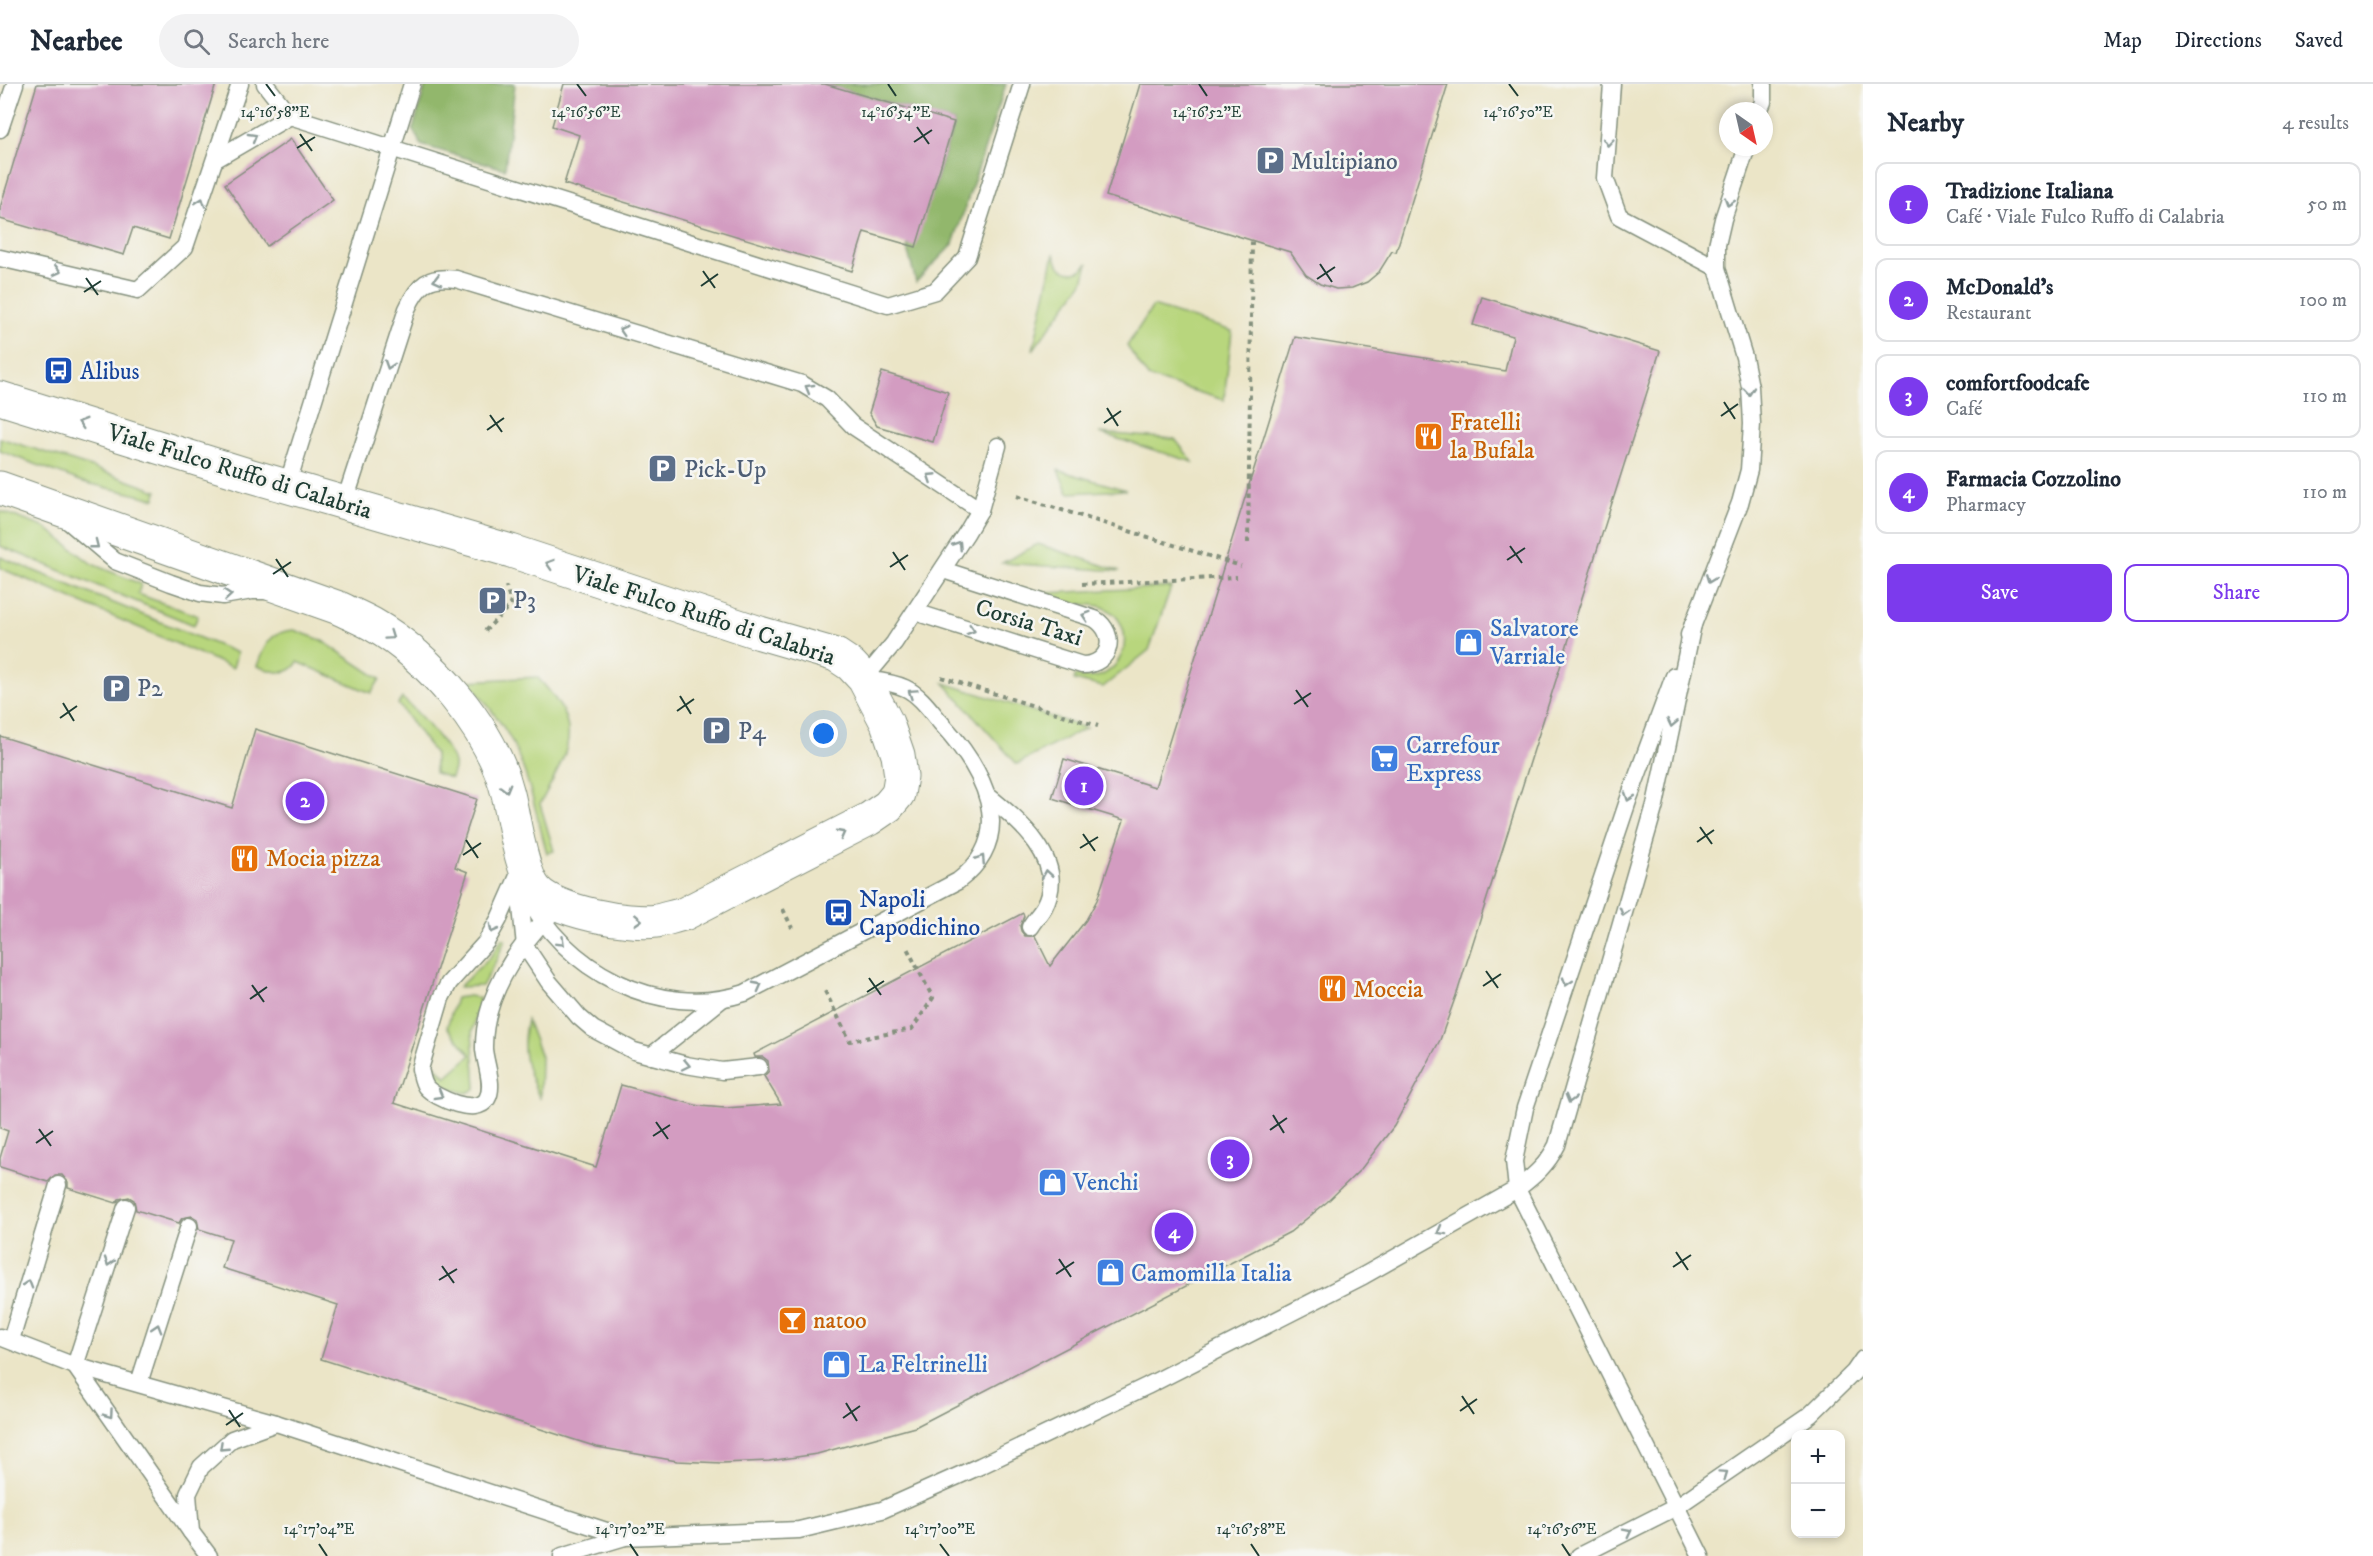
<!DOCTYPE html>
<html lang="en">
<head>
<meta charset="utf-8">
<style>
	body { margin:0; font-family:"IM FELL DW Pica",serif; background:#f2f2f3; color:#1f2937 }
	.controls { position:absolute; right:18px; bottom:18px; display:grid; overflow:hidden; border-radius:12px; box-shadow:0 3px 9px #0003 }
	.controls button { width:54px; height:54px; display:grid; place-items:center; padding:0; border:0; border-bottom:2px solid #e0e1e3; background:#fff; color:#1f2937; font:30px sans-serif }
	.compass { position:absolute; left:1719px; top:18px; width:54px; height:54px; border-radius:50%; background:#fff; box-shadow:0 3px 9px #0003; rotate:146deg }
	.you { position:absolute; left:824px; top:650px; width:21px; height:21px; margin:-15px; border:4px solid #fff; border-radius:50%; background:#1a73e8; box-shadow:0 0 0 9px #1a73e833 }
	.badge { display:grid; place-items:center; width:39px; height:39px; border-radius:50%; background:#7c3aed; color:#fff; font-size:20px; font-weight:700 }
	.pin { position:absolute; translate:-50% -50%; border:3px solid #fff; box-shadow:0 2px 6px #0006 }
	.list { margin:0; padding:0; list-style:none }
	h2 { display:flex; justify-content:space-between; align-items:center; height:78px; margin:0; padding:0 24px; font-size:26px }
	h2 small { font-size:20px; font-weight:400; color:#747a83 }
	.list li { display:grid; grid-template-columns:39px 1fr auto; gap:18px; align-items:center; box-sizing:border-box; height:84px; margin:0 12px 12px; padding:0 12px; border:2px solid #e0e1e3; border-radius:12px }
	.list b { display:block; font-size:22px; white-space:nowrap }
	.list p { margin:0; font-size:20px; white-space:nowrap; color:#747a83 }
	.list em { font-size:20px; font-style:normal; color:#747a83 }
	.actions { display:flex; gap:12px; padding:18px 24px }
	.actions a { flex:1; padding:14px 0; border:2px solid #7c3aed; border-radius:12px; text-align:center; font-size:21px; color:#7c3aed }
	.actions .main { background:#7c3aed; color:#fff }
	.icon { flex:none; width:33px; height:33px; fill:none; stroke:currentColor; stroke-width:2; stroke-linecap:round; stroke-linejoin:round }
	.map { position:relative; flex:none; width:1863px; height:1472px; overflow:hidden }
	header { display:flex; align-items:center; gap:36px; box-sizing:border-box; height:84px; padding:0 30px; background:#fff; border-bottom:2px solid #e0e1e3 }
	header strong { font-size:28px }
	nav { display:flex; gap:33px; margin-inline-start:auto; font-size:21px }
	.search { width:420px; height:54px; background:#f2f2f3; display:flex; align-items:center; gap:15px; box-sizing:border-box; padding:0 21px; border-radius:33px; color:#747a83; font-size:22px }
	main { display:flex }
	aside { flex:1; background:#fff }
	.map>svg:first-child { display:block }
</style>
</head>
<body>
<header>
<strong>Nearbee</strong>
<div class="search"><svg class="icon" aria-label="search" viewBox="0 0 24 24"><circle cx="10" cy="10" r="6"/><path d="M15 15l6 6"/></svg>Search here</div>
<nav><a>Map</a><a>Directions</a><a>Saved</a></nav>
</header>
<main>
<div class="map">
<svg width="1863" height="1472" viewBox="0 0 1863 1472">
	<rect width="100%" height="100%" fill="#f6f6f2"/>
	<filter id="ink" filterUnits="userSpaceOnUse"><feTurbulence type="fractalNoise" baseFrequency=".0167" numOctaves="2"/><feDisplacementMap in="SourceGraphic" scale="12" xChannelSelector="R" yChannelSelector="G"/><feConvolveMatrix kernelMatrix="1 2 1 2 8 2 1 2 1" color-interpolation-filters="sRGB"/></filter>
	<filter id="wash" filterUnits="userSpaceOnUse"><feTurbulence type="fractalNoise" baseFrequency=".008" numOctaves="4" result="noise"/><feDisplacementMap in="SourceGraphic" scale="24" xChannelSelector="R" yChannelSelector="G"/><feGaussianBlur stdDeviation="1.35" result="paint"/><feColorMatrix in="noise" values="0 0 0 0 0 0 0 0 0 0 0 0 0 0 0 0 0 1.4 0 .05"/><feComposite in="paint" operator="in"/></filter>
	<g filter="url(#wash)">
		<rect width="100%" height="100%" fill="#ebe5c7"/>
		<g fill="#b8d67d" stroke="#6c8a58" stroke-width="1.5">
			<path d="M1054,170L1058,181C1068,191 1080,190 1088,179L1083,198L1033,266Z"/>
			<path d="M1153,222L1232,247L1224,316L1148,293L1127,262Z"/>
			<path d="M1099,349L1175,355L1193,378Z"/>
			<path d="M0,354L88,382L157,407L155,415L83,398L0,367Z"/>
			<path d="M1058,386L1126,406L1068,409Z"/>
			<path d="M0,427L46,444L92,480L141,500L138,510L198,532L194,541L0,462Z"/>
			<path d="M1038,460L1120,487L1002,479Z"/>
			<path d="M0,473L237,569L233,584L0,484Z"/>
			<path d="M1171,503L1149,566L1103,603L1074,596L1075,592C1085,593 1093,595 1102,591C1130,578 1133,538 1105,524C1097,520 1087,521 1078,520C1069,519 1060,517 1050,515L1047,509Z"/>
			<path d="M294,546L321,556L380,595L371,609L298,578C287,595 272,587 257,582C264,562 270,547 294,546Z"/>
			<path d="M537,593C586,645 570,663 540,720L554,767L547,769C536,730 529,690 510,654C499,634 483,616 469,597Z"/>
			<path d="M944,599L1086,644L1017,680Z"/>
			<path d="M402,614C415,625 452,665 454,680C455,684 452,691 451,694L435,689V670L398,620Z"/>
			<path d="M502,855L505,856L497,875L482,902L459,903L491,872Z"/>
			<path d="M469,912L480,914L472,948L476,1003L474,1006L467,1009C450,1005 435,1001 435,981L446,993L471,971L447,943L456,914Z"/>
			<path d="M527,936L541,973L540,1015C527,987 519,967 527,936Z"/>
		</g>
		<g fill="#92b76c" stroke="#587a50" stroke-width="1.5">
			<path d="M426,0H515L505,85L421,61L413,45Z"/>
			<path d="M825,0H1006L953,160L916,198L907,164L934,104L954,38Z"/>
		</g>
		<g id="blocks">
			<g fill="#d39cc1">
				<path d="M37,0H216L169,155L133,144L124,171L0,135V124Z"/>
				<path d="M564,0H825L954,38L916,163L864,148L852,187L564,100L579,51L552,42Z"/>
				<path d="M1140,0H1448L1396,168L1392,167L1379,188L1367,198L1352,204L1336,205L1320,200L1306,191L1290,168L1106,112Z"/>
				<path d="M291,55L333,116L267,162L225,100Z"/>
				<path d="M1482,213L1660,267L1458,906L1440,956L1394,1042L1361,1085L1327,1118L1290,1148L915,1343L817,1370L769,1377L722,1379L677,1377L597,1363L321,1275L338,1221L222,1184L231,1155L199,1145L197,1135L192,1132L182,1134L179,1139L136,1126L134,1116L129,1113L119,1115L116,1119L68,1104V1098L62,1091H55L48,1098L0,1083V1074L8,1047L0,1044V652L232,724L255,645L477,715L455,783L468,788L394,1019L596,1083L621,1001L699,1022L725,1024L781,1020L764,992L769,987L768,977L763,973H755L754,970L1023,829L1024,832L1020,842L1021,847L1025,852H1035L1050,882L1086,836L1097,816L1124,736L1052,714L1064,675L1155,703L1295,253L1505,287L1513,252L1473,241Z"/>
				<path d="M882,288L948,308L933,358L877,342L869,329Z"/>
			</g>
		</g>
	</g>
	<g filter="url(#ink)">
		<use href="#blocks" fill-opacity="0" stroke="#85917e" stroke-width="1.5"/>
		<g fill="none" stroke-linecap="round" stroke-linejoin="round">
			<defs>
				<g id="lane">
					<path d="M265,0L290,32L888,221L935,207L967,173L1022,0"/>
					<path d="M1612,0L1605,94L1619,132L1717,184"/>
					<path d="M1759,27L1763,18V0"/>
					<path d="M0,45L15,0"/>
					<path d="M216,75L290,32"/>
					<path d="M0,174L138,206L185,163L240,0"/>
					<path d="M287,402L412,0"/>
					<path d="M344,420L407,225C418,200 429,191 456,195L802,300L827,315L853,342L980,426"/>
					<path d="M68,437L115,477L171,499L200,509L223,512L252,507H267"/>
					<path d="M915,528L1082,581C1111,581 1118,550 1095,535L943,486"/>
					<path d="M1689,551L1740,419L1749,386L1752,340L1750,303L1744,273L1717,184V161L1723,135L1747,63"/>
					<path d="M1674,592L1629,714L1525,1024L1514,1077L1517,1105L1701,1472"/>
					<path d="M864,595L894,559L967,448L980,426L998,362"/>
					<path d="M987,711C1018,736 1069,777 1044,823C1040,830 1034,836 1030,843"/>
					<path d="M518,792L499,835L486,858L449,899L441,914L420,985C422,992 422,997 426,1003C436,1015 477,1032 487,1015C495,1002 485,979 484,965C483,914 515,865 550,831"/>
					<path d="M519,803L525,862L549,898L579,933L593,945L634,967L686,981L722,987L759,983"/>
					<path d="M525,807C563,886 658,937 745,909L958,797C1020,750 983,685 941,639C930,626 920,611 905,604C892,598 878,597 864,595"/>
					<path d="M651,972L722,915"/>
					<path d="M0,1253L75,1282L276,1339L625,1453L799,1446L882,1426L980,1382L1147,1302L1363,1192L1517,1105C1534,1092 1547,1081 1557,1061L1655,721L1693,540"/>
					<path d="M11,1256L58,1101"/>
					<path d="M75,1282L191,1448"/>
					<path d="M75,1282L126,1123"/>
					<path d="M139,1299L189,1142"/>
					<path d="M209,1472L191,1448L188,1410L201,1383L232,1355L276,1339"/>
					<path d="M562,1472L625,1453"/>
					<path d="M1579,1472L1676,1423L1810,1331L1854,1288L1863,1275"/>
				</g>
				<path id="primary" d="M0,314L248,391L511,467L760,549L836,571L851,581L864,595L887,639L898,671L901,692L898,710L888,722L869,735L684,830C675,832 666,835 657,837C629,841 556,828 536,806C521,789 514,734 508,710C492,645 430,573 372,540C361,534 349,529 339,524L0,404"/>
			</defs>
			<use href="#lane" stroke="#85917e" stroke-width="19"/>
			<use href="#primary" stroke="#85917e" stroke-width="35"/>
			<g stroke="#85917e" stroke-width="4" stroke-dasharray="4.5 4.5" stroke-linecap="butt">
				<path d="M1017,412L1241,482"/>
				<path d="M1248,459L1252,157"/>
				<path d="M1082,500L1237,493"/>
				<path d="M485,547L511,520L506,502"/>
				<path d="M941,593L1098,642"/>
				<path d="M783,825L792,844"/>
				<path d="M825,907L850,957L912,945L933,914L907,864"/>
			</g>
			<use href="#lane" stroke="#fff" stroke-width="16"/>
			<use href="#primary" stroke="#fff" stroke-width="33"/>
		</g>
		<defs><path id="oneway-chevron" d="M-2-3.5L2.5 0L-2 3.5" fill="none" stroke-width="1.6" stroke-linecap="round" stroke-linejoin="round" transform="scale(1.5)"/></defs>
		<g stroke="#8f9e9a">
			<use href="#oneway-chevron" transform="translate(253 53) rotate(-30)"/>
			<use href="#oneway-chevron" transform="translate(1608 58) rotate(95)"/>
			<use href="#oneway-chevron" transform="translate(201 118) rotate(-71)"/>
			<use href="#oneway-chevron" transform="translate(1729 118) rotate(108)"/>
			<use href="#oneway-chevron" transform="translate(57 187) rotate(13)"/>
			<use href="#oneway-chevron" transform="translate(437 196) rotate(166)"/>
			<use href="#oneway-chevron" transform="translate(623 246) rotate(-163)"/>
			<use href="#oneway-chevron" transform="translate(389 281) rotate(108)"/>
			<use href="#oneway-chevron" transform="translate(809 304) rotate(-150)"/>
			<use href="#oneway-chevron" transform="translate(1749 307) rotate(85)"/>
			<use href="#oneway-chevron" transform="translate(82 339) rotate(-163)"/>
			<use href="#oneway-chevron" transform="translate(931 393) rotate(-147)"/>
			<use href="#oneway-chevron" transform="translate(95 461) rotate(38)"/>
			<use href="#oneway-chevron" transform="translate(958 461) rotate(-57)"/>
			<use href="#oneway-chevron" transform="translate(550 480) rotate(-162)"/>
			<use href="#oneway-chevron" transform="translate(1710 495) rotate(111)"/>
			<use href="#oneway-chevron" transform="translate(228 511) rotate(-5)"/>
			<use href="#oneway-chevron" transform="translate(1086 532) rotate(-162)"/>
			<use href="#oneway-chevron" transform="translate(971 546) rotate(17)"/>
			<use href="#oneway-chevron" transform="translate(390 552) rotate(35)"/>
			<use href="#oneway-chevron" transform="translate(912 609) rotate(-146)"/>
			<use href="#oneway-chevron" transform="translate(1672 639) rotate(102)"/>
			<use href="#oneway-chevron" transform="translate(506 704) rotate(74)"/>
			<use href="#oneway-chevron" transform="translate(1629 713) rotate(109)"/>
			<use href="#oneway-chevron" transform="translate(841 750) rotate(-28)"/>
			<use href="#oneway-chevron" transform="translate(981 775) rotate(-57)"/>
			<use href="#oneway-chevron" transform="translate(1047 790) rotate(-99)"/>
			<use href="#oneway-chevron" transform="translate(1624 828) rotate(106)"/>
			<use href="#oneway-chevron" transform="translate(638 836) rotate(3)"/>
			<use href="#oneway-chevron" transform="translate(493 845) rotate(119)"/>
			<use href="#oneway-chevron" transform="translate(561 858) rotate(44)"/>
			<use href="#oneway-chevron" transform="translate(1567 898) rotate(108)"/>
			<use href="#oneway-chevron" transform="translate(758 902) rotate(-28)"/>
			<use href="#oneway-chevron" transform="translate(686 981) rotate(12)"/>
			<use href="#oneway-chevron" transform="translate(439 1011) rotate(30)"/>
			<use href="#oneway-chevron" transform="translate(1570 1015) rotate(106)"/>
			<use href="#oneway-chevron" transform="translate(1441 1147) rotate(151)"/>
			<use href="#oneway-chevron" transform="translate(109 1178) rotate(108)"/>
			<use href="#oneway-chevron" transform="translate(28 1200) rotate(-73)"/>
			<use href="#oneway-chevron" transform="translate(157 1244) rotate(-73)"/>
			<use href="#oneway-chevron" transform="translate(109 1330) rotate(55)"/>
			<use href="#oneway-chevron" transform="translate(223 1363) rotate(137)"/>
			<use href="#oneway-chevron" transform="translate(1724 1390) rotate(-35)"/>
			<use href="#oneway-chevron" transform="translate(1628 1448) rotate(-27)"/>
		</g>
	</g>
	<path fill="none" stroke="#1f3d34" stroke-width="2" d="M266,0L275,12M577,0L586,12M888,0L896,12M1199,0L1207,12M1509,0L1518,12M917,43L929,60M300,50L312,67M914,58L932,46M297,64L315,53M1320,180L1332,198M703,187L715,204M86,194L98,211M1317,195L1335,183M701,202L718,190M84,208L101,197M1724,318L1735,335M1107,324L1118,342M490,331L502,348M1721,332L1738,320M1104,339L1121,327M487,346L504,334M1510,462L1522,479M893,468L905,486M276,475L288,493M1507,476L1525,464M890,483L908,471M273,490L291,478M1296,606L1308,623M680,612L691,630M63,619L74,637M1294,620L1311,609M677,627L694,615M60,634L77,622M1700,743L1712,760M1083,750L1095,767M466,756L478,774M1697,758L1714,746M1080,764L1098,753M463,771L481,759M1486,887L1498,904M869,894L881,911M252,901L264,918M1483,902L1501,890M867,908L884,897M250,915L267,903M1273,1031L1284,1049M656,1038L668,1055M39,1045L51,1062M1270,1046L1287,1034M653,1052L670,1041M36,1059L53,1047M1676,1168L1688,1186M1059,1175L1071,1193M442,1182L454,1199M1673,1183L1691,1171M1056,1190L1074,1178M439,1196L457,1185M1462,1312L1474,1330M846,1319L857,1337M229,1326L240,1343M1460,1327L1477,1315M843,1334L860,1322M226,1341L243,1329M319,1460L327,1472M630,1460L638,1472M940,1460L949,1472M1251,1460L1259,1472M1562,1460L1570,1472"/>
	<defs>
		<symbol id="parking-square" viewBox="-11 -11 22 22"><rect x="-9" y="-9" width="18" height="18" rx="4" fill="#5c6f8a" stroke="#f6f6f2"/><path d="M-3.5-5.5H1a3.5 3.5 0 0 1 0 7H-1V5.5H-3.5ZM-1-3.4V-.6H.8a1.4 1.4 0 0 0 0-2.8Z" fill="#fff"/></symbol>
		<symbol id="bus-square" viewBox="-11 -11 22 22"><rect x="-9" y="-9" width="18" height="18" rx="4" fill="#1a4fb4" stroke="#f6f6f2"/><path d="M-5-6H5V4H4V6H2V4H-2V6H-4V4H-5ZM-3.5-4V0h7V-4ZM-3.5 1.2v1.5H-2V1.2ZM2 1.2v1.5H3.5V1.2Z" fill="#fff"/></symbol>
		<symbol id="restaurant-square" viewBox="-11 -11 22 22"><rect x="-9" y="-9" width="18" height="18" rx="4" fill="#e8710a" stroke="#f6f6f2"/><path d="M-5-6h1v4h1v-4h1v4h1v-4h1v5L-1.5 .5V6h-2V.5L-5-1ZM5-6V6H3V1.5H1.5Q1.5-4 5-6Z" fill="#fff"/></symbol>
		<symbol id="shop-square" viewBox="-11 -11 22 22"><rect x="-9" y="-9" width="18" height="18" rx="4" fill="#3f7fe0" stroke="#f6f6f2"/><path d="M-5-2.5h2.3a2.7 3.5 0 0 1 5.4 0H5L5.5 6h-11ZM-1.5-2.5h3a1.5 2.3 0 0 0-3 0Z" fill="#fff"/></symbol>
		<symbol id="supermarket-square" viewBox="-11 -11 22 22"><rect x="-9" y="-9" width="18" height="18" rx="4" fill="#3f7fe0" stroke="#f6f6f2"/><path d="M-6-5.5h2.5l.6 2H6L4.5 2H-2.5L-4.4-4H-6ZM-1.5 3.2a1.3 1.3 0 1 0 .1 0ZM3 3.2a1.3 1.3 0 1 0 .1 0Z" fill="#fff"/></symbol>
		<symbol id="bar-square" viewBox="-11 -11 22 22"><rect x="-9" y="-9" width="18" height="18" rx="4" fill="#e8710a" stroke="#f6f6f2"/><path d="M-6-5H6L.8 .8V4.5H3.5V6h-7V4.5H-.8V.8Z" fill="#fff"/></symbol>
	</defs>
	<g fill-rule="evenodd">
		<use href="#parking-square" x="1254" y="60" width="33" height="33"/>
		<use href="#bus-square" x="42" y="270" width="33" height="33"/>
		<use href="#restaurant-square" x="1412" y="336" width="33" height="33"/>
		<use href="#parking-square" x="646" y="368" width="33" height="33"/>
		<use href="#parking-square" x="476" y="500" width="33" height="33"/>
		<use href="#shop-square" x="1452" y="542" width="33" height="33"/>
		<use href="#parking-square" x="100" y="588" width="33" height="33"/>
		<use href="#parking-square" x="700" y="630" width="33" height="33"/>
		<use href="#supermarket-square" x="1368" y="658" width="33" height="33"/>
		<use href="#restaurant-square" x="228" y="758" width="33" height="33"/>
		<use href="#bus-square" x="822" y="812" width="33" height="33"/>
		<use href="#restaurant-square" x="1316" y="888" width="33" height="33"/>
		<use href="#shop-square" x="1036" y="1082" width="33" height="33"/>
		<use href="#shop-square" x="1094" y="1172" width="33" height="33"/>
		<use href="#bar-square" x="776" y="1220" width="33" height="33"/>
		<use href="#shop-square" x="820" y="1264" width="33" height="33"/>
	</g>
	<g text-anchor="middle" stroke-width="5" stroke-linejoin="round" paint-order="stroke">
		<g font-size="24" fill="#4e5e75" stroke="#f6f6f2" text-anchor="start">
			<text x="1291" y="85">Multipiano</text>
			<text x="684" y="393">Pick-Up</text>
			<text x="513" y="524">P3</text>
			<text x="137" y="612">P2</text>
			<text x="738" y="655">P4</text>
		</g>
		<g font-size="24" fill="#164399" stroke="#f6f6f2" text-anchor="start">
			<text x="80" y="295">Alibus</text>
			<text x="859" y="823">Napoli<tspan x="859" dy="28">Capodichino</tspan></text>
		</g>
		<g font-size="24" fill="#c56008" stroke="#f6f6f2" text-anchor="start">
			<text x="1450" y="346">Fratelli<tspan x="1450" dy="28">la Bufala</tspan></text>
			<text x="266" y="782">Mocia pizza</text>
			<text x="1353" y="913">Moccia</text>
			<text x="813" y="1244">natoo</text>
		</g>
		<g font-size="24" fill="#1f3d34" stroke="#f6f6f2">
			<text transform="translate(240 387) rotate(17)" y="8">Viale Fulco Ruffo di Calabria</text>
			<text transform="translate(704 531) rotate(18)" y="8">Viale Fulco Ruffo di Calabria</text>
			<text transform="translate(1029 538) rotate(17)" y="8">Corsia Taxi</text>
		</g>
		<g font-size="24" fill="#366cbe" stroke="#f6f6f2" text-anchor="start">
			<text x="1490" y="552">Salvatore<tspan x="1490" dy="28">Varriale</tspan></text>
			<text x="1406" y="669">Carrefour<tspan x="1406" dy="28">Express</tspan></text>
			<text x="1073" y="1106">Venchi</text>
			<text x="1131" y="1197">Camomilla Italia</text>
			<text x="858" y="1288">La Feltrinelli</text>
		</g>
	</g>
	<g font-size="15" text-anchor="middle" fill="#1f3d34" stroke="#f6f6f2" stroke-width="5" stroke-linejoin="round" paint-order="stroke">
		<text x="275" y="33">14°16'58"E</text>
		<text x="586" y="33">14°16'56"E</text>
		<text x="896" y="33">14°16'54"E</text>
		<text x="1207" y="33">14°16'52"E</text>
		<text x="1518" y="33">14°16'50"E</text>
		<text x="319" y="1450">14°17'04"E</text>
		<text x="630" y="1450">14°17'02"E</text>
		<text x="940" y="1450">14°17'00"E</text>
		<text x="1251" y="1450">14°16'58"E</text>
		<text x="1562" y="1450">14°16'56"E</text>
	</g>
</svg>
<div class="controls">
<button>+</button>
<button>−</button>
</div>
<svg class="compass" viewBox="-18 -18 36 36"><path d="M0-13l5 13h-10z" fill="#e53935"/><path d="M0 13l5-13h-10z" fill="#747a83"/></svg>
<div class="you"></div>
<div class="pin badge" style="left:1084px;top:702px">1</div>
<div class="pin badge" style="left:305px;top:717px">2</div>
<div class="pin badge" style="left:1230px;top:1075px">3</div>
<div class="pin badge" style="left:1174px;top:1148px">4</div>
</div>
<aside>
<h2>Nearby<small>4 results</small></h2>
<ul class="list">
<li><span class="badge">1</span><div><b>Tradizione Italiana</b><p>Café · Viale Fulco Ruffo di Calabria</p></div><em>50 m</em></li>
<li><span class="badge">2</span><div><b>McDonald's</b><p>Restaurant</p></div><em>100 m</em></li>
<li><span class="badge">3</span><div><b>comfortfoodcafe</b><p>Café</p></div><em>110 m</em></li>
<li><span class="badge">4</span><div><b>Farmacia Cozzolino</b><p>Pharmacy</p></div><em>110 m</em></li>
</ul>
<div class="actions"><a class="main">Save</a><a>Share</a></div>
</aside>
</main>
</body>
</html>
